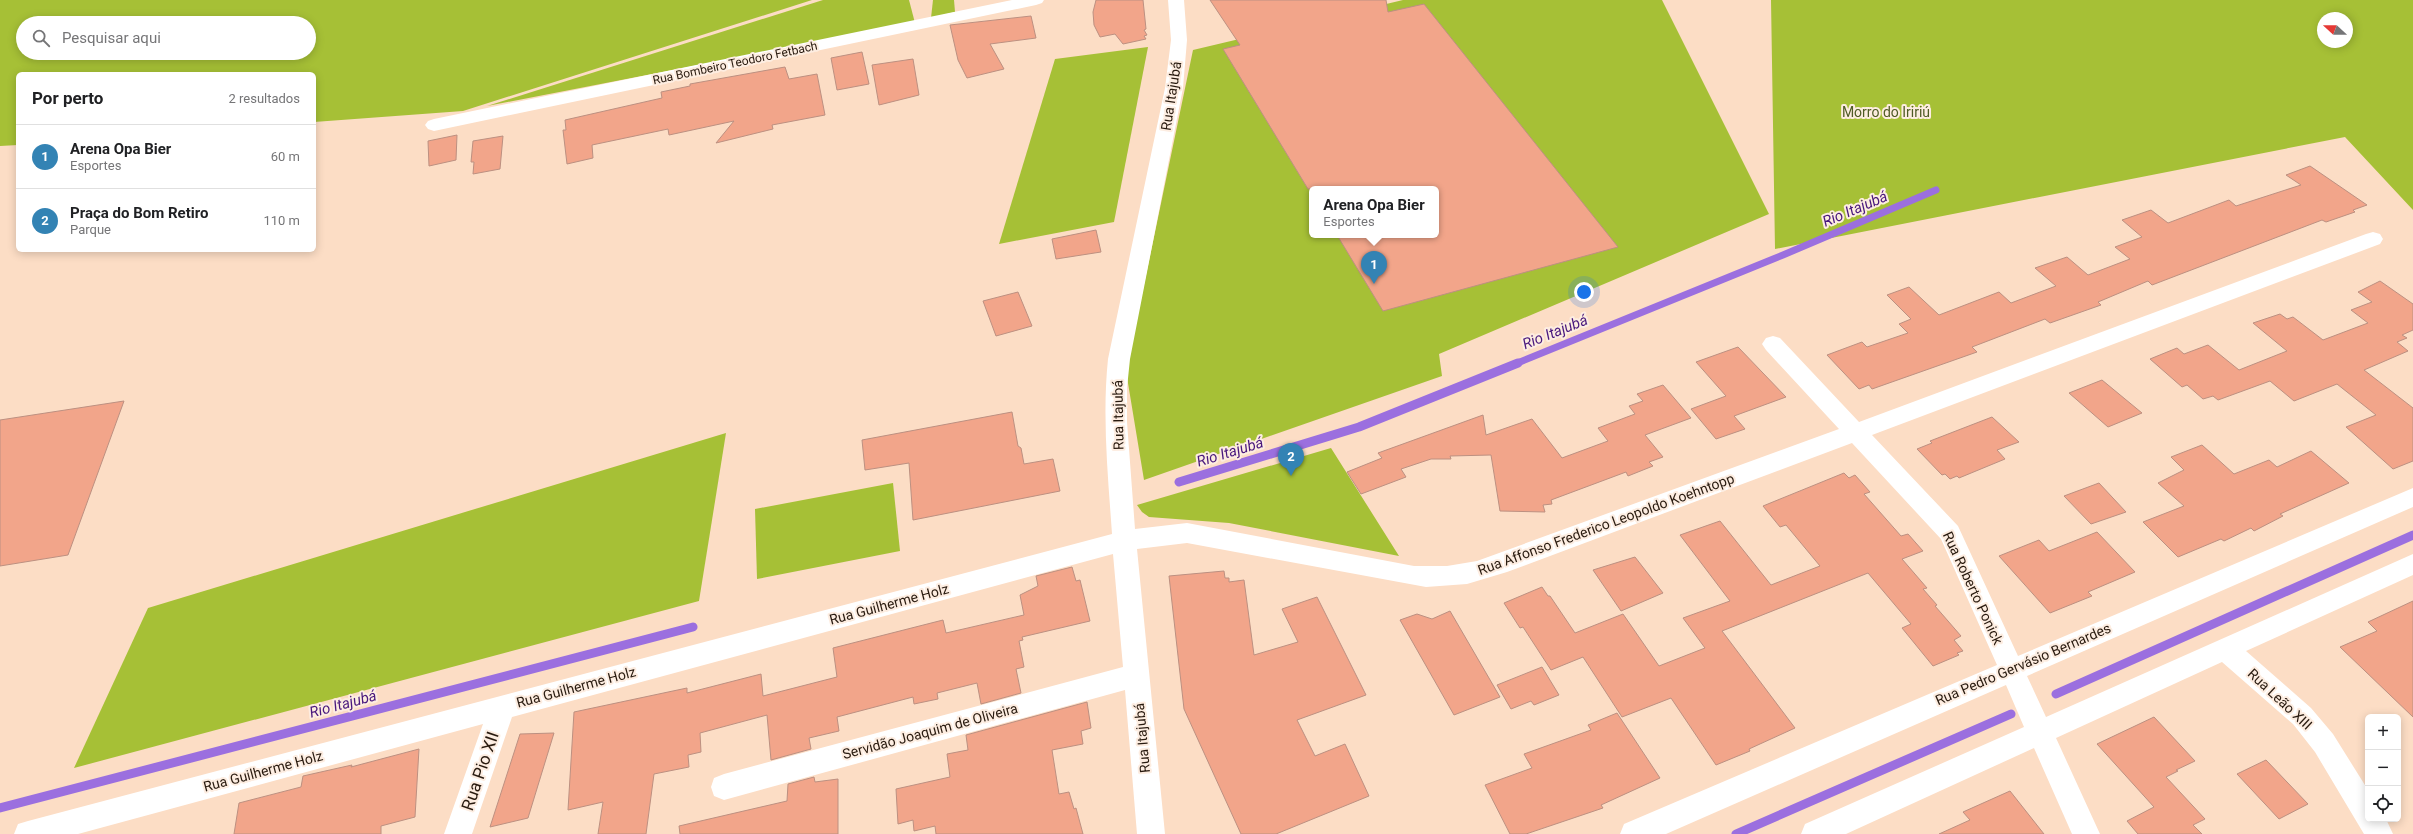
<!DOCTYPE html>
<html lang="pt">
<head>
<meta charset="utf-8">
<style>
	body { margin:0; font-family:Roboto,sans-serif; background:#f6f6f6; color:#202124 }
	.controls { position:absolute; right:12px; bottom:12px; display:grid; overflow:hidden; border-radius:6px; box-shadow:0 2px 10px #0003 }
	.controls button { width:36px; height:36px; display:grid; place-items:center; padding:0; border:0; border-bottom:1px solid #e0e0e0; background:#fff; color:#202124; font:20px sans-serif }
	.compass { position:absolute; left:2317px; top:12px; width:36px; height:36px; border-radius:50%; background:#fff; box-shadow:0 2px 10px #0003; rotate:291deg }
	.you { position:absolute; left:1584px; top:292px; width:14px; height:14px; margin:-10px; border:3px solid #fff; border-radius:50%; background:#1a73e8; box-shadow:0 0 0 6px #1a73e833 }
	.badge { display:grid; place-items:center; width:26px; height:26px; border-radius:50%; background:#3383b4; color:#fff; font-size:13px; font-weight:700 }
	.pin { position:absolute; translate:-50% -33px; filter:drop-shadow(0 1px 2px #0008) }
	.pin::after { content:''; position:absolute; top:21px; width:14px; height:12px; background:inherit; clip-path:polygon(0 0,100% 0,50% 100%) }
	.popup { position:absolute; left:1309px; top:186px; width:130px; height:52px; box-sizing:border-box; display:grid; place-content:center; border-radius:6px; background:#fff; filter:drop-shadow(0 1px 3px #0005); font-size:13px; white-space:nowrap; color:#757577 }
	.popup b { font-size:15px; color:#202124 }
	.popup::after { content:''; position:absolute; left:50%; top:100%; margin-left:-8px; border:8px solid transparent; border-top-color:#fff }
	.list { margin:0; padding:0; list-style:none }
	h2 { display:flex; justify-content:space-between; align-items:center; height:52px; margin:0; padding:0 16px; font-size:17px }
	h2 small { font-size:13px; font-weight:400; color:#757577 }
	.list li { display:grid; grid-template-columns:26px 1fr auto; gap:12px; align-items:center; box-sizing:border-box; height:64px; padding:0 16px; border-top:1px solid #e0e0e0 }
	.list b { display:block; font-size:15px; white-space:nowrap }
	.list p { margin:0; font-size:13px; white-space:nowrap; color:#757577 }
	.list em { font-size:13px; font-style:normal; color:#757577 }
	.icon { flex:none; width:22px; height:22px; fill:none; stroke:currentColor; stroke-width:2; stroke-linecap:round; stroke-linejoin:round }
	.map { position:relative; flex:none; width:2413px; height:834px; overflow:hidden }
	.search { position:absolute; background:#fff; box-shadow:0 2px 10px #0003; left:16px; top:16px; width:300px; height:44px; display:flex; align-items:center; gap:10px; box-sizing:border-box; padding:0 14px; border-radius:22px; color:#757577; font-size:15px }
	.panel { position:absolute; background:#fff; box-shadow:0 2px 10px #0003; left:16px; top:72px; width:300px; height:180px; border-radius:6px }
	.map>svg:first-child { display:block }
</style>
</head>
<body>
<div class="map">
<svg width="2413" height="834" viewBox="0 0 2413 834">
	<rect width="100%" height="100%" fill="#fcddc5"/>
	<g fill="#a6c036" fill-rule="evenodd">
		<path d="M0,0H812L463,111L314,122V74H18V145L0,146ZM23,23H309V53H23Z"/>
		<path d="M823,0H909L915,23L487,106Z"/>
		<path d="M933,0H954L955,12L931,18Z"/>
		<path d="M1403,0H1662L1769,214L1439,354L1442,376L1144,480L1126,371L1193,50ZM1312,189H1436V235H1312Z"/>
		<path d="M1771,0H2413V210L2345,137L1775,249ZM2323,18H2347V42H2323Z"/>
		<path d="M1148,47L1114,222L999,244L1055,59Z"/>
		<path d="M726,433L699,601L74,768L148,608Z"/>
		<path d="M1331,448L1399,556L1229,523L1149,517L1142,512L1137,505Z"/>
		<path d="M893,483L900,551L757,579L755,509Z"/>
	</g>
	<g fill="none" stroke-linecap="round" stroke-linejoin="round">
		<path stroke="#9b6fdf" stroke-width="7" d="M1515,364L1783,255L1936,190"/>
		<g stroke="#9b6fdf" stroke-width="9">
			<path d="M1179,482L1359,427L1518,363"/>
			<path d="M2056,694L2413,535"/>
			<path d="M0,808L693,627"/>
			<path d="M1736,834L2011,714"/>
		</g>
	</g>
	<g fill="#f2a58a" stroke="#bc9081">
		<path d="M1096,0H1143L1146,29L1144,30L1147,35L1144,36L1146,39L1123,44L1115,34L1100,37L1094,25L1093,12Z"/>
		<path d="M1210,0H1386L1388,12L1424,4L1618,247L1383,311L1337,235H1436V189H1308L1223,49L1240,45Z"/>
		<path d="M1031,16L1036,38L990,44L1004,69L967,78L958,60L950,25Z"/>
		<path d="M862,52L869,84L837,90L831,58Z"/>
		<path d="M913,59L919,95L879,105L872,65Z"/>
		<path d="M785,67L789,79L817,74L825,115L772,125L773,129L716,143L734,121L669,135L668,129L592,145L593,158L567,164L563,130H566L565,120L662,98L661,92L690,86V84Z"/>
		<path d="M457,135L456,160L429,166L428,141Z"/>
		<path d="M503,136L500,169L473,174L474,162H471L473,141Z"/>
		<path d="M2310,166L2367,205L2353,210L2355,212L2326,222L2322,220L2152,285L2148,281L2098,302L2101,305L2050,323L2045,319L1972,347L1977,352L1872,389L1869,385L1859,389L1827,355L1862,342L1867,347L1908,333L1899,324L1911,319L1887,295L1909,287L1939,315L1999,292L2011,303L2056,286L2035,268L2067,257L2088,275L2130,259L2115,247L2142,237L2122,220L2151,210L2168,223L2229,200L2236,206L2301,185L2286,175Z"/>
		<path d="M1096,230L1101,252L1056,259L1052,239Z"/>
		<path d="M2380,281L2413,304V330L2402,335L2407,338L2397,342L2408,351L2364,370L2413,408V461L2393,469L2346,427L2376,415L2337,384L2294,401L2270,381L2218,400L2213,396L2203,399L2187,385L2182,387L2150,359L2177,348L2184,354L2208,345L2239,370L2287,351L2253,323L2280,314L2287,319L2293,317L2323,340L2368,323L2351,310L2372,302L2358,292Z"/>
		<path d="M1018,292L1032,326L996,336L983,301Z"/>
		<path d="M1738,347L1786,397L1734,416L1745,429L1716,439L1691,409L1726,396L1696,362Z"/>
		<path d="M2102,380L2142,413L2108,427L2069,393Z"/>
		<path d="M1663,385L1691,418L1645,435L1663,457L1649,462L1653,466L1628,476L1626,472L1551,500L1552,504L1543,505L1545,512L1500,511L1491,455L1450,456L1451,459H1431L1401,469L1406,477L1361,494L1347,472L1382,458L1378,453L1483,415L1486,435L1532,419L1562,458L1608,441L1598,428L1635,414L1629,406L1643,401L1637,394Z"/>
		<path d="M124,401L68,555L0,566V420Z"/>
		<path d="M1012,412L1018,446L1021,448L1024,464L1053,459L1060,491L913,520L909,463L865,470L862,440Z"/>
		<path d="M1992,417L2019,442L1997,450L2005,459L1959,478L1957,476L1950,479L1945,474L1942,475L1917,449L1932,443L1930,441Z"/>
		<path d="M2202,445L2234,474L2269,460L2277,467L2311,451L2349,483L2280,514L2283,516L2254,531L2251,528L2224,541L2221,539L2178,557L2143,522L2184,506L2158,483L2184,470L2171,457Z"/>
		<path d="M1844,473L1849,478L1855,475L1870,492L1864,494L1901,536L1908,534L1923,551L1902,559L1927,588L1923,589L1937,605L1935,606L1961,636L1954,640L1963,651L1957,653L1959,655L1933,666L1902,628L1911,624L1868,573L1722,631L1795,728L1749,749L1750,751L1716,765L1671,698L1622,717L1583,657L1551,670L1523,627L1520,628L1504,603L1542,587L1548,596H1550L1575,633L1623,614L1659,666L1705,648L1683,618L1730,601L1680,535L1720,521L1771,585L1820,566L1786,525L1780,527L1763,506Z"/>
		<path d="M2099,483L2126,512L2091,524L2064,496Z"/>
		<path d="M2097,532L2135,572L2088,592L2092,596L2050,613L1999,556L2039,540L2049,551Z"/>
		<path d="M1635,557L1663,593L1621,611L1593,570Z"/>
		<path d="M1072,567L1076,581L1080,580L1090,621L1022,637L1023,640L1019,641L1024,667L1016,669L1021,693L981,704L977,683L937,693L938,699L914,704L913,697L837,717L839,731L809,738L811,749L771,760L767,715L700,733L701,752L688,755L689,767L654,774L646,834H598L603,802L568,810L574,712L687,688V693L761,674L763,696L837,677L833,648L943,620L946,633L1024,615L1020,595L1038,586L1036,576Z"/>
		<path d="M1224,571L1225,578H1229V582L1244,580L1254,655L1298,642L1282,609L1317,597L1366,695L1297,720L1315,756L1345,744L1369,796L1276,834H1241L1184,709L1169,576Z"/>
		<path d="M2413,601V717L2340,647L2377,631L2368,622Z"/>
		<path d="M1450,611L1500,697L1454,715L1400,620L1417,614L1432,619Z"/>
		<path d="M1542,667L1559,695L1534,705L1531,701L1511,709L1497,685Z"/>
		<path d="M1087,702L1091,728L1081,731L1083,744L1052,750L1059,794L1069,792L1074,809L1076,808L1083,834H936L935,826L914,831L913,820L898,824L896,789L950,777L947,754L968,750L966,735Z"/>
		<path d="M1617,713L1660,778L1601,805L1603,808L1526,834H1510L1485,785L1532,768L1524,754L1591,730L1588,725Z"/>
		<path d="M2154,717L2195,761L2176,770L2178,771L2166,777L2205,819L2193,825L2202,834H2138L2127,821L2154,807L2097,744Z"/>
		<path d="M554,733L528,818L490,827L520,734Z"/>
		<path d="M419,749L415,817L381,826V834H234L239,803L301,787L303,776L352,765L351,767Z"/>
		<path d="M2266,760L2308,804L2279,819L2237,774Z"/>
		<path d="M814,777L815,782L838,779V834H680L679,826L787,801L788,784Z"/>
		<path d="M2010,791L2044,834H1939L1970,820L1963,812Z"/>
	</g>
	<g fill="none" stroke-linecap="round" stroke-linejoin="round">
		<g fill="#fff" fill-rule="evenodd">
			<path d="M1012,0H1044L1042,3L1036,5L434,131L428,129L425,125L428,121L434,119Z"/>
			<path d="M1168,0H1184L1187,40L1183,88L1130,359L1127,388V422L1135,529L1187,523L1414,566H1447L1477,561L1839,429L1766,350L1762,344L1766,338L1773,336L1780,338L1859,422L2366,234L2373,232L2380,234L2383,239L2380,244L1872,435L1958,526L2018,656L2413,488V507L2027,676L2046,717L2413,554V575L2246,651L2311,708L2333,734L2368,790V819H2386L2393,834H2364L2315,752L2293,724L2222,662L2056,738L2100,834H2072L2034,748L1846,834H1801L1805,824L2024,727L2006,685L1666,834H1620L1624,824L1997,665L1941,539L1852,443L1507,572L1467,584L1426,587L1187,543L1137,549L1165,834H1137L1125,690L724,800L714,796L711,787L714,778L724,774L1123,667L1113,554L512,717L472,834H444L483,724L78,834H14L18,824L28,821L1112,534C1108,476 1102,417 1108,359L1165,88L1171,40Z"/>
		</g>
	</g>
	<g text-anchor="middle" stroke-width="4" stroke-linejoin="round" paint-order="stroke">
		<g font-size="12" fill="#281a0f" stroke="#fdede1">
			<text transform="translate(735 63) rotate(-12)" y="4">Rua Bombeiro Teodoro Fetbach</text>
		</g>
		<g font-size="14" fill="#281a0f" stroke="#fdede1">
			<text transform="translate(1171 96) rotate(-81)" y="5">Rua Itajubá</text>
			<text transform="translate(1118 415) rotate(-91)" y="5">Rua Itajubá</text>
			<text transform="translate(1606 524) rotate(-20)" y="5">Rua Affonso Frederico Leopoldo Koehntopp</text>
			<text transform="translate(1973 588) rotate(65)" y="5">Rua Roberto Ponick</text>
			<text transform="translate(889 604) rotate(-15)" y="5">Rua Guilherme Holz</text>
			<text transform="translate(2023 664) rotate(-23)" y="5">Rua Pedro Gervásio Bernardes</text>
			<text transform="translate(576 687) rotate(-15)" y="5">Rua Guilherme Holz</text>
			<text transform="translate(2280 699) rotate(43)" y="5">Rua Leão XIII</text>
			<text transform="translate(930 731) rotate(-15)" y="5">Servidão Joaquim de Oliveira</text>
			<text transform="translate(1142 738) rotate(-95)" y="5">Rua Itajubá</text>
			<text transform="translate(263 771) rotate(-15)" y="5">Rua Guilherme Holz</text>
		</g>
		<g font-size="14" fill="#4f5b25" stroke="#fdede1">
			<text x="1886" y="117">Morro do Iririú</text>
		</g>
		<g font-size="15" font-style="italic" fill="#49187d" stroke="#fdede1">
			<text transform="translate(1855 209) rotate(-23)" y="5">Rio Itajubá</text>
			<text transform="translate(1555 332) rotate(-22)" y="5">Rio Itajubá</text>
			<text transform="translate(1230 452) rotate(-17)" y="5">Rio Itajubá</text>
			<text transform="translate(343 704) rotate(-15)" y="5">Rio Itajubá</text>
		</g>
		<g font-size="17" fill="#281a0f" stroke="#fdede1">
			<text transform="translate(480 771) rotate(-71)" y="6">Rua Pio XII</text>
		</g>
	</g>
</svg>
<div class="controls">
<button>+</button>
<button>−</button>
<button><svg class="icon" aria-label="locate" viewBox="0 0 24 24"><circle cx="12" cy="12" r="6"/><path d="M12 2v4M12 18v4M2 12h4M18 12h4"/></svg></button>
</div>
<svg class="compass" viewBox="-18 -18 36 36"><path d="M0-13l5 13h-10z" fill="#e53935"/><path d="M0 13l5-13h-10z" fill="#757577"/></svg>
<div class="you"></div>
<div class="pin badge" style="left:1374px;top:284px">1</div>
<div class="popup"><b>Arena Opa Bier</b>Esportes</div>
<div class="pin badge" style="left:1291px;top:476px">2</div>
<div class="search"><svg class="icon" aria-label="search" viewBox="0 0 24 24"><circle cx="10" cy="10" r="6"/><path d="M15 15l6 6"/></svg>Pesquisar aqui</div>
<section class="panel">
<h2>Por perto<small>2 resultados</small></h2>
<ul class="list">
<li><span class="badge">1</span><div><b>Arena Opa Bier</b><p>Esportes</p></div><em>60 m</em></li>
<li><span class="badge">2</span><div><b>Praça do Bom Retiro</b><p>Parque</p></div><em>110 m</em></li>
</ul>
</section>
</div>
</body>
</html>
